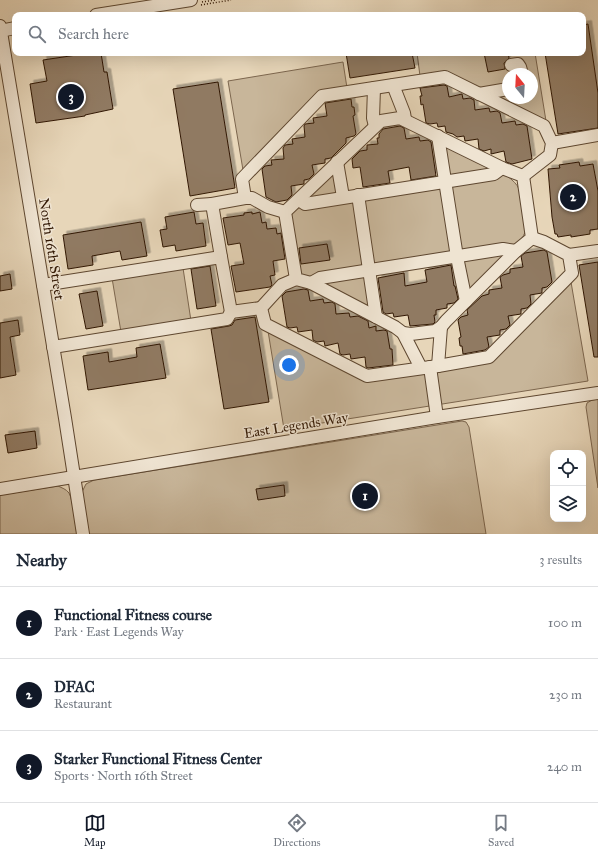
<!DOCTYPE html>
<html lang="en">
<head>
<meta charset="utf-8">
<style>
	body { margin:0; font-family:"IM FELL Great Primer",serif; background:#f2f2f3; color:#1f2937 }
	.controls { position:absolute; right:12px; bottom:12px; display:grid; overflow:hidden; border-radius:8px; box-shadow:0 4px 16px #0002 }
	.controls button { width:36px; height:36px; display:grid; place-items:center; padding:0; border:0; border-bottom:1px solid #e0e1e3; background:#fff; color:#1f2937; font:20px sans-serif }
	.compass { position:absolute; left:502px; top:68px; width:36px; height:36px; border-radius:50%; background:#fff; box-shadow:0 4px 16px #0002; rotate:342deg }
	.you { position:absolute; left:289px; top:365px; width:14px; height:14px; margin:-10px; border:3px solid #fff; border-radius:50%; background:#1a73e8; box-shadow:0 0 0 6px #1a73e833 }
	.badge { display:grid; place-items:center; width:26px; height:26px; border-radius:50%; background:#111827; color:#fff; font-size:13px; font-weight:700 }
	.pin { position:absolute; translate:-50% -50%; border:2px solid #fff; box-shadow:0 1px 4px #0006 }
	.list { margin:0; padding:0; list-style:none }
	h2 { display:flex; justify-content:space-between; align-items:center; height:52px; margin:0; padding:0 16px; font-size:17px }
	h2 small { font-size:13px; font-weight:400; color:#747a83 }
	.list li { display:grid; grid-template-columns:26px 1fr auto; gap:12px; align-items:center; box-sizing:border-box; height:72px; padding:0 16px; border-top:1px solid #e0e1e3 }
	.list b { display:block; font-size:15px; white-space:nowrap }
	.list p { margin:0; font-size:13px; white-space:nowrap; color:#747a83 }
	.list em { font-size:13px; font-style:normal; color:#747a83 }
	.icon { flex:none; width:22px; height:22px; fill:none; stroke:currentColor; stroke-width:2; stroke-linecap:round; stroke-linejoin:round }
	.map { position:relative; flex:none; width:598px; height:534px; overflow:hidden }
	.search { position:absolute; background:#fff; box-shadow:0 4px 16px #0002; left:12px; right:12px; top:12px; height:44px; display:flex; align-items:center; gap:10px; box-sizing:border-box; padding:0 14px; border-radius:8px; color:#747a83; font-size:15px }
	.sheet { height:268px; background:#fff }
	nav { display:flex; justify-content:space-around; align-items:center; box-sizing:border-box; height:56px; border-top:1px solid #e0e1e3; background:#fff; font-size:11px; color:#747a83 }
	nav a { display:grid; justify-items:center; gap:2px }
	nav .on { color:#111827 }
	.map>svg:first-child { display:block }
</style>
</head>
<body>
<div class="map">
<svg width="598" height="534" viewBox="0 0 598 534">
	<defs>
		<filter id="shadow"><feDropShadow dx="3.5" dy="-3.5" stdDeviation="0" flood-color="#0004"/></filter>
	</defs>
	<rect width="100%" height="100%" fill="#e7d6b9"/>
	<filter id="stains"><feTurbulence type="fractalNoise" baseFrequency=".005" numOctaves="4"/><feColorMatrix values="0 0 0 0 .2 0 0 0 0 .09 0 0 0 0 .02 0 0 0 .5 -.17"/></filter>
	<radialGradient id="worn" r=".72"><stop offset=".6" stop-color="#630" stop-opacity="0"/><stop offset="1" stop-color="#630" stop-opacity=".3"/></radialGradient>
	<g fill="#c8b69a" stroke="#7c664e" fill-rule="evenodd">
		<path d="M417,53H535L546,121L444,73L420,76ZM508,74H532V98H508Z"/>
		<path d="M343,62L347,88L322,93L243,170L228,81Z"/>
		<path d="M441,144C460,153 512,171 519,189C521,199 527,220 526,229C524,244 481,282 469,294L460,254L366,269L372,310L301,274L291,216L293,212L333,170L341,202L448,185Z"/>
		<path d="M183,268L191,321L121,332L112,278Z"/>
		<path d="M571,282L588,381L284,429L268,331L369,380L489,361Z"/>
		<path d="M598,399V488L586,407L587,403L592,400Z"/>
		<path d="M462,421L466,422L469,427L486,534H88L82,492L86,484L94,480Z"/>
		<path d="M58,486C62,488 66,489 69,493C73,500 75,524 77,534H0V495Z"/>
	</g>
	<g fill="#907a62" stroke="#311703" filter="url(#shadow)">
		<path d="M588,24L598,93V128L558,134L545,53H583V25Z"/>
		<path d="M90,53H101L104,72H107L113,109L85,115V116L36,123L30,84L47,81L43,60Z"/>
		<path d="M346,53H412L415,68L350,78Z"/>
		<path d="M484,53H508L509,58L504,63L505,69L488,72Z"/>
		<path d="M218,82L235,188L190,196L173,89Z"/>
		<path d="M444,85L447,86L449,97L462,94L463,99L470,98L474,100L475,110L489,108L490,112L497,111L500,113L502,123L515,121L516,125L523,124L527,126L532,159L512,164L506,162L504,151L491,154V149L484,151L479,149L478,139L465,141L464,136L457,137L453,134L446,132L445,126L438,127L437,123L430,124L426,123L423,104L421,105L420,96H422L420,88Z"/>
		<path d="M351,99L352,107H354L355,115L353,116L356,134L354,136L346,138V143L331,158L325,159V163L312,165L314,174L309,179L304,180V184L291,186L292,195L287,200L276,202L266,197L262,169L265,166L272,165L271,160L284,159L283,148L285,145L293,144L292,139L305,137L304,126L305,124L314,123L313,118L327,116L325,103Z"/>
		<path d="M400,126L404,128L406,139L419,137L420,141L428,140L431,142L436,176L411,180L409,167L388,171L390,183L363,187L360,167L353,168L352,159L360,151L367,150V145L378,144L377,138H379V134L383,129Z"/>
		<path d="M579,162L580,166L593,164L598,191V229L590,230V234L571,237V235L558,237L557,234H555L552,217L548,169L560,168L559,165Z"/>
		<path d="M194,212L196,224L203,223L206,246L176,251L175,245L163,247L160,230L167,229L165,217Z"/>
		<path d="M252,212V214L260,212L262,223L266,222L267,229L276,228L277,234L281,233L285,259L273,261L275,275L270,276L272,285L270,287L236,292L231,266L244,264L240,243L228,245L223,218L244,215V213Z"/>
		<path d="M141,222L147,256L122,260L120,251L92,256L93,265L68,269L63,235Z"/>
		<path d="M327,244L330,260L301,264L299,248Z"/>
		<path d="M544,250L547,252L552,282L547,287L542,288V293L530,295L531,304L527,308L521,309V314L508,316L510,325L506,329L500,330V335L487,337L489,347L485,350L463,354L462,346H460L459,338L461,337L458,320L461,317L468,315L467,310L482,296L489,294V290L502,288L500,277L503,275L510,273V269L523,267L521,256L525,253Z"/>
		<path d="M598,262V357H594L579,265Z"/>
		<path d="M451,265L454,286H455L458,299L454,303L447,304V308L436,310V315H434L435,322L433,324L410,326L408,315L394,317L393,313L386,314L383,312L378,278L404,273L405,286L427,282L425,270Z"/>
		<path d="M210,266L216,306L197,309L191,269Z"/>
		<path d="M10,274L12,289L0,291V276Z"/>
		<path d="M304,289L308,290L310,301L323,299L324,303L332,302L335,304L336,314L349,313L350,317L358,316L368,321L369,328L376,326V331L384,330L387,331L390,349H392L393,365L368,368L366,367L365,357L351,359L350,354L343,355L340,354L338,343L325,346L324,341L317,342L313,340L312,330L298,332L297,327L290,328L287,327L282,296L286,292Z"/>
		<path d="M97,291L103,326L86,329L79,294Z"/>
		<path d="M255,317L269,402L224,409L211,329L229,326L232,325L235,320Z"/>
		<path d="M18,320L20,335L10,337L16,375L0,378V323Z"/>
		<path d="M160,344L166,378L88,390L83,356L108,352L109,362L137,357L136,348Z"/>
		<path d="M35,431L37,448L8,453L5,435Z"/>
		<path d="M284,485L285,496L258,500L256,489Z"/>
	</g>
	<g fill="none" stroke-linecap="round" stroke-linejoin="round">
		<defs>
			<g id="minor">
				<path d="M96,15L191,0"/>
				<path d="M0,26L65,418L83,534"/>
				<path d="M0,31L15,28"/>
				<path d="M511,65L518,64L520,67L522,74"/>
				<path d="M393,85L404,113L405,119"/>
				<path d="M374,88L373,118L375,126"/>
				<path d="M479,94L508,89"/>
				<path d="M400,118L502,168L523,176L532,238L516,251L446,321L441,327L435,331L411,334L403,333L395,327L311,283L296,279L285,212L381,121Z"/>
				<path d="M438,136L457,257L466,301"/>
				<path d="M552,143L598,135"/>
				<path d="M337,162L343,197"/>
				<path d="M358,195L376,317"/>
				<path d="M299,200L305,204L494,174L502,168"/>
				<path d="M197,205L212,204"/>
				<path d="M285,212L268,207L252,198H245L242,179L322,96L445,77L544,126L552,143L550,155L523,176"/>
				<path d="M569,255L598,251"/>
				<path d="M221,257L212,204L245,198"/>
				<path d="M296,279L282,285L261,308L265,324L367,376L438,366L489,357L572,273L569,255L544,242L532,238"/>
				<path d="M311,283L320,278L503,249L516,251"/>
				<path d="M43,285L221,257L231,312L261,308"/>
				<path d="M403,333L421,368"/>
				<path d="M53,347L227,319L231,312"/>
				<path d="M438,366L441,327"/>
				<path d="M430,367L437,417"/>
				<path d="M0,489L437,417L598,393"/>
			</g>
		</defs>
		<use href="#minor" stroke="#5e4730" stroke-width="14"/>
		<g stroke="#311703" stroke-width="1.5" stroke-dasharray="1 2" stroke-linecap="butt">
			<path d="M202,2L215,0"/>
			<path d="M201,5L231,0"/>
		</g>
		<use href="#minor" stroke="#efe4d2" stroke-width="12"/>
	</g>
	<g text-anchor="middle" stroke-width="3" stroke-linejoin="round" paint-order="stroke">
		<g font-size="14" fill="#311703" stroke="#efe4d2">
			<text transform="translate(52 249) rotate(81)" y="5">North 16th Street</text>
			<text transform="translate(296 425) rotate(-9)" y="5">East Legends Way</text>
		</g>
	</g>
	<rect width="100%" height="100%" filter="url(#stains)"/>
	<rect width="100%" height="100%" fill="url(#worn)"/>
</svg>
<div class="controls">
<button><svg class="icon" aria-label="locate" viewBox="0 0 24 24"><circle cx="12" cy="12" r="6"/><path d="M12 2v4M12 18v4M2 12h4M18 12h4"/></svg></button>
<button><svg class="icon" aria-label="layers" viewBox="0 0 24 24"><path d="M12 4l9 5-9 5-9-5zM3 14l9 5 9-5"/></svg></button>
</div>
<svg class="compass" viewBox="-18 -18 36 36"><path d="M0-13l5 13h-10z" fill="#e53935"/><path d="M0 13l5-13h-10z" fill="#747a83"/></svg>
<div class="you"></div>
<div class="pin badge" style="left:365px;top:496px">1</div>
<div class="pin badge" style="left:573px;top:197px">2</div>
<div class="pin badge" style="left:71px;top:97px">3</div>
<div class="search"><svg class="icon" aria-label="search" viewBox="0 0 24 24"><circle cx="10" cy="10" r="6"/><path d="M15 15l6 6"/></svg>Search here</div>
</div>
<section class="sheet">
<h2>Nearby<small>3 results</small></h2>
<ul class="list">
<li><span class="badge">1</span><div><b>Functional Fitness course</b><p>Park · East Legends Way</p></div><em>100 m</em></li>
<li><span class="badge">2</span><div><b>DFAC</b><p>Restaurant</p></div><em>230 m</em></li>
<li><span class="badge">3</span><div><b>Starker Functional Fitness Center</b><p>Sports · North 16th Street</p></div><em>240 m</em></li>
</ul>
</section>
<nav>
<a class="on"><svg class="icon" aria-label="map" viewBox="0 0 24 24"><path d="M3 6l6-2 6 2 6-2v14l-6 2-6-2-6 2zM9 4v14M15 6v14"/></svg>Map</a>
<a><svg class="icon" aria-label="directions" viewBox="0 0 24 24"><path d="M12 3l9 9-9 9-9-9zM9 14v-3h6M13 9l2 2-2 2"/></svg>Directions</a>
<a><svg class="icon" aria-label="saved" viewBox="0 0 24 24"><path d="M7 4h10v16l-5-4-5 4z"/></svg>Saved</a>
</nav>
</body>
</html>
